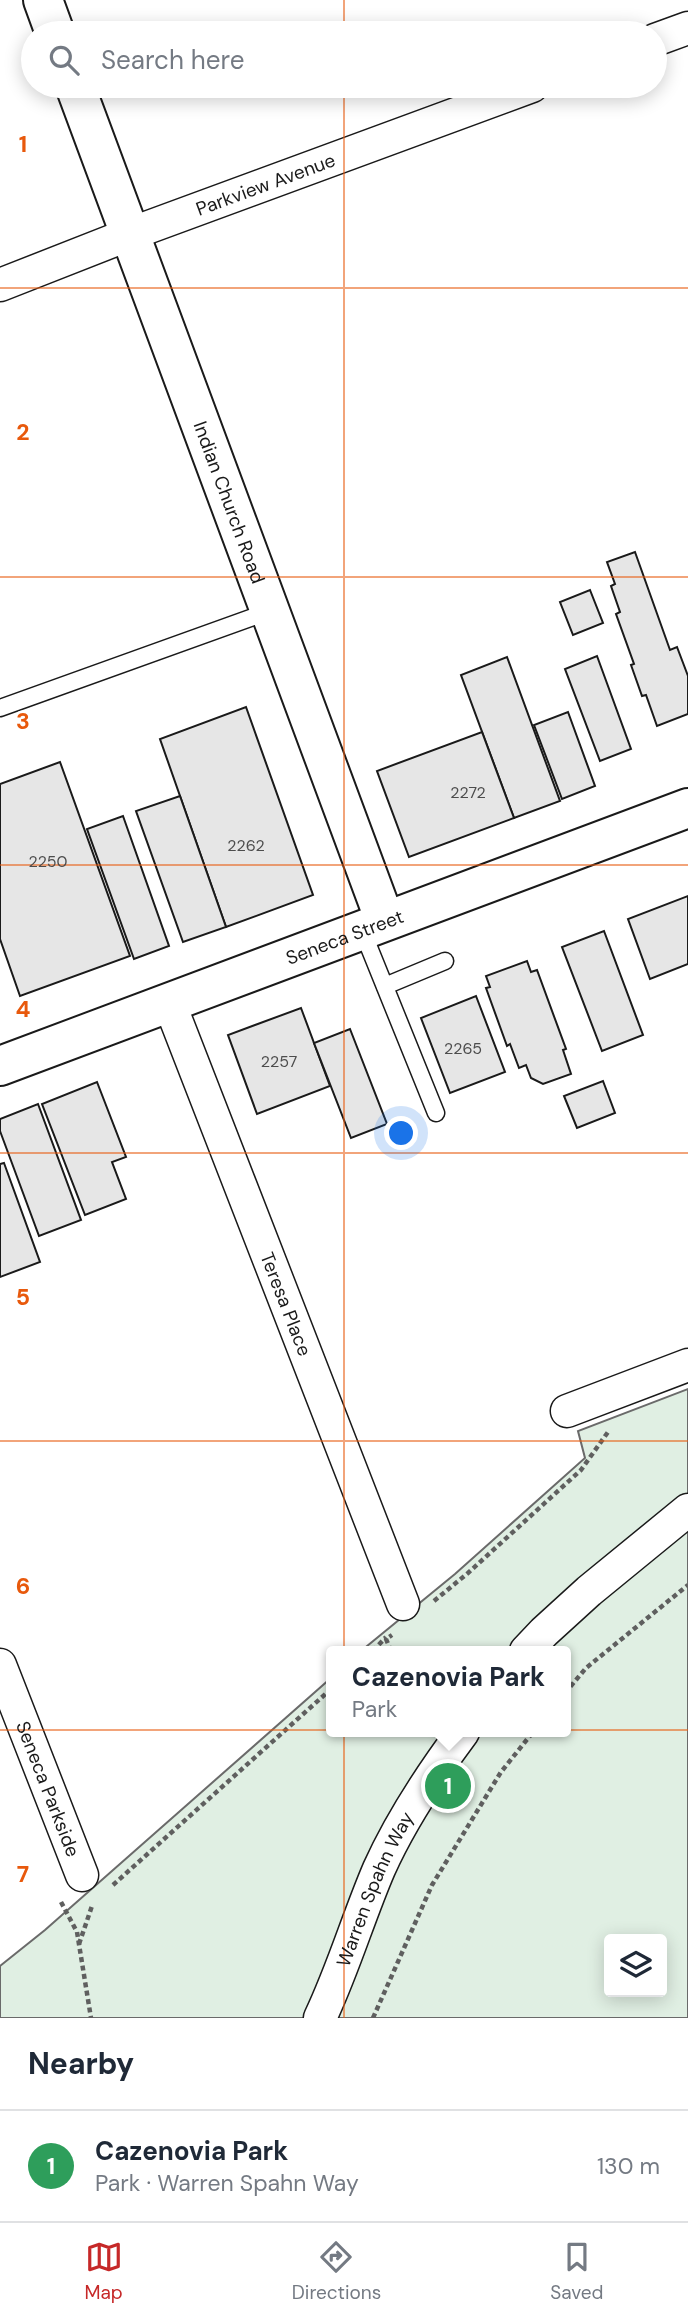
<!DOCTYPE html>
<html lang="en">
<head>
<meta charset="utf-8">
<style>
	body { margin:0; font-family:"DM Sans",sans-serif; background:#f6f6f7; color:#1f2937 }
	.controls { position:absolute; right:21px; bottom:21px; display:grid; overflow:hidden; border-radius:7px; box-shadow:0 4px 18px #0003 }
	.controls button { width:63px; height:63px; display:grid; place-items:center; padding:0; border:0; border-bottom:2px solid #e0e1e3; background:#fff; color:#1f2937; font:35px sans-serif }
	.you { position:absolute; left:402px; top:1134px; width:24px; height:24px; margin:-18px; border:5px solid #fff; border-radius:50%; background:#1a73e8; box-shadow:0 0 0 10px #1a73e833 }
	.badge { display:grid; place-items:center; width:46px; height:46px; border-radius:50%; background:#c62828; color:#fff; font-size:23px; font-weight:700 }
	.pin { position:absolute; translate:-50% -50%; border:4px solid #fff; box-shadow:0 2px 7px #0006 }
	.popup { position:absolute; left:326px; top:1646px; width:245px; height:91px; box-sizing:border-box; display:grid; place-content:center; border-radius:7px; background:#fff; filter:drop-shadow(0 2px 5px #0005); font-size:23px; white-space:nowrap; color:#747a83 }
	.popup b { font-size:26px; color:#1f2937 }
	.popup::after { content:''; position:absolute; left:50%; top:100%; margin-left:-14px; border:14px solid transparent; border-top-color:#fff }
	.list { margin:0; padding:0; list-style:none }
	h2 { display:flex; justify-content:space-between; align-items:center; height:91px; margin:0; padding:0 28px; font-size:30px }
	h2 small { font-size:23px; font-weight:400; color:#747a83 }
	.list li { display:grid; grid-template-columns:46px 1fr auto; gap:21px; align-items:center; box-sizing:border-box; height:112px; padding:0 28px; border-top:2px solid #e0e1e3 }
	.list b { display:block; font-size:26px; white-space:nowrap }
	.list p { margin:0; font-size:23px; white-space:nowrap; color:#747a83 }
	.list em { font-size:23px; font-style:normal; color:#747a83 }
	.icon { flex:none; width:38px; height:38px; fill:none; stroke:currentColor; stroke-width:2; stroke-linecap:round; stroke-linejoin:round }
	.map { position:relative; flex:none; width:688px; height:2018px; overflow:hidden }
	.search { position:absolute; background:#fff; box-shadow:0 4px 18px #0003; left:21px; right:21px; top:21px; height:77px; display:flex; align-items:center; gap:18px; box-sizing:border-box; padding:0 24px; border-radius:38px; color:#747a83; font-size:26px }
	.sheet { height:203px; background:#fff }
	nav { display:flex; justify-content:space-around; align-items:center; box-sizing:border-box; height:98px; border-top:2px solid #e0e1e3; background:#fff; font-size:19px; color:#747a83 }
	nav a { display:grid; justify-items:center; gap:4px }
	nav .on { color:#c62828 }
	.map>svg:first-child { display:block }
</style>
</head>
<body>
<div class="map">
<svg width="688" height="2018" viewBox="0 0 688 2018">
	<rect width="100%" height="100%" fill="#fff"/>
	<path fill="#e0efe3" stroke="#6a6a6a" stroke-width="2" fill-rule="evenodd" d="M688,1389V2018H0V1966L45,1930L331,1678V1732H565V1651H361L455,1574L585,1458L578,1431ZM609,1939H662V1992H609Z"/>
	<g fill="#e6e6e6" stroke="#1a1a1a" stroke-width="2">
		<path d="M635,552L670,650L677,647L688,676V714L657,726L646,695L642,696L631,665L634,664L616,614L620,612L611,586L615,584L607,562Z"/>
		<path d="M590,590L603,623L573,635L560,602Z"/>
		<path d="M597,656L631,749L600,761L565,669Z"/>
		<path d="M507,657L560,801L514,818L461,675Z"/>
		<path d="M246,707L313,895L226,927L160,739Z"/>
		<path d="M568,712L595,786L562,799L534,725Z"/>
		<path d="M482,732L514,818L409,857L377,771Z"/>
		<path d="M60,762L130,956L20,996L0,939V784Z"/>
		<path d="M180,796L226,927L183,942L136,811Z"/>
		<path d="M123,816L169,946L134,959L87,829Z"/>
		<path d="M688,896V964L650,979L628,919Z"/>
		<path d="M604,931L643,1035L602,1051L562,947Z"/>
		<path d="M527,961L531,972L537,970L566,1049L563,1050L571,1074L543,1084L531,1078L526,1065L519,1068L510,1044L507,1046L486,988L490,987L486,976Z"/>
		<path d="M476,996L505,1072L450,1093L421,1018Z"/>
		<path d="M301,1008L330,1086L257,1114L228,1035Z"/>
		<path d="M350,1029L387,1124L351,1138L314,1043Z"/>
		<path d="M603,1081L615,1113L577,1128L564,1096Z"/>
		<path d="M97,1082L126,1157L112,1162L126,1199L85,1215L42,1104Z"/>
		<path d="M38,1104L81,1220L39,1236L0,1131V1119Z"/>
		<path d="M4,1163L40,1262L0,1277V1164Z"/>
	</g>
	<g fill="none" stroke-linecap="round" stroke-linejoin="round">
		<defs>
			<g id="lane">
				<path d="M0,708L270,611"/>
				<path d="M362,930L436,1113"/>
				<path d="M385,986L445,961"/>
			</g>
			<g id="street">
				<path d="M655,40L688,28"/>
				<path id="s1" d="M0,285L130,234L532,86"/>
				<path id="s2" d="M169,1002L403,1604"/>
				<path d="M567,1411L688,1365"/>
				<path d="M526,1651L544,1632L589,1591L688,1510"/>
				<path id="s3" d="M0,1665L82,1875"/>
				<path id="s4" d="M320,2018C343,1970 358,1918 379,1869C401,1820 431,1775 463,1732"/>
			</g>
			<g id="secondary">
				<path d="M43,0L55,33"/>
				<path id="s5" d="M75,86L385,921"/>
				<path id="s6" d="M0,1066L688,808"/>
			</g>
		</defs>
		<use href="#lane" stroke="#1a1a1a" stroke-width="19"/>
		<use href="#street" stroke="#1a1a1a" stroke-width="35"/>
		<use href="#secondary" stroke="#1a1a1a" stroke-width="42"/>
		<g stroke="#5f5f5f" stroke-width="4.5" stroke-dasharray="5 3.5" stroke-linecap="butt">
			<path d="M434,1601L468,1573L581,1470L608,1432"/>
			<path d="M373,1651L386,1637"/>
			<path d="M391,1651L386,1639L392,1635"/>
			<path d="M565,1693L586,1668L688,1585"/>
			<path d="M113,1885L331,1689"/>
			<path d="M61,1902L77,1932L91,2018"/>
			<path d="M79,1944L92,1906"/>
			<path d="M373,2018L432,1885L501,1772L533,1732"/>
		</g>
		<use href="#lane" stroke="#fff" stroke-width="16"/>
		<use href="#street" stroke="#fff" stroke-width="32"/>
		<use href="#secondary" stroke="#fff" stroke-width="38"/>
	</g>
	<path fill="none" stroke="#e8590c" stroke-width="2" stroke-opacity="0.55" d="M344,0V33M344,86V2018M0,288H688M0,577H688M0,865H688M0,1153H688M0,1441H688M0,1730H688"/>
	<g text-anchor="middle" stroke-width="5" stroke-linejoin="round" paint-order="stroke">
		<g font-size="16" fill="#4d4d4d">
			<text x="468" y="798">2272</text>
			<text x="246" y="851">2262</text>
			<text x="48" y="867">2250</text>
			<text x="463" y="1054">2265</text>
			<text x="279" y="1067">2257</text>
		</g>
		<g font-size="19" fill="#1a1a1a" stroke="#fff">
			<text dy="7" stroke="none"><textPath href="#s1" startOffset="284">Parkview Avenue</textPath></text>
			<text dy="7" stroke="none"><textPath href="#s5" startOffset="444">Indian Church Road</textPath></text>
			<text dy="7" stroke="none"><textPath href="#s6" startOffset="368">Seneca Street</textPath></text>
			<text dy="7" stroke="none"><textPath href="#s2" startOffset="324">Teresa Place</textPath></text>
			<text dy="7" stroke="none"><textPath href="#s3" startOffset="133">Seneca Parkside</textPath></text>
			<text dy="7" stroke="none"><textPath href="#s4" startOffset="140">Warren Spahn Way</textPath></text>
		</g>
	</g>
	<g font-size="23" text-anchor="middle" font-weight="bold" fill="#e8590c" stroke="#fff" stroke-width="5" stroke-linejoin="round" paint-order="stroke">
		<text x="23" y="152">1</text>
		<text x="23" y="440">2</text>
		<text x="23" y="729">3</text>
		<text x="23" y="1017">4</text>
		<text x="23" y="1305">5</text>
		<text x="23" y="1594">6</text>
		<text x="23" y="1882">7</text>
	</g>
</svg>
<div class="controls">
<button><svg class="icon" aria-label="layers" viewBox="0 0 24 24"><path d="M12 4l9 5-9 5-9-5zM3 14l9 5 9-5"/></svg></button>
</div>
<div class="you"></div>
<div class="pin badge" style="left:448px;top:1786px;background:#2e9e5b">1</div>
<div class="popup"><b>Cazenovia Park</b>Park</div>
<div class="search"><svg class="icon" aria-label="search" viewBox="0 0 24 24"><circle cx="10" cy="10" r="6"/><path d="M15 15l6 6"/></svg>Search here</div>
</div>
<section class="sheet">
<h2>Nearby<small></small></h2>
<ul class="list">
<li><span class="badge" style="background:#2e9e5b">1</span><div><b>Cazenovia Park</b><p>Park · Warren Spahn Way</p></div><em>130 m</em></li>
</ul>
</section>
<nav>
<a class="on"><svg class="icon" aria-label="map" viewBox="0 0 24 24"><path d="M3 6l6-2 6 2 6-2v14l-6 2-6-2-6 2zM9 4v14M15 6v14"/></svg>Map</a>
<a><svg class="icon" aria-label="directions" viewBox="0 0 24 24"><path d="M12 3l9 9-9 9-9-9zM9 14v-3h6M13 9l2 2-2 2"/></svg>Directions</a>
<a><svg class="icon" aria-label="saved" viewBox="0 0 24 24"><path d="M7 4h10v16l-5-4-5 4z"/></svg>Saved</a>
</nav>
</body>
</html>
